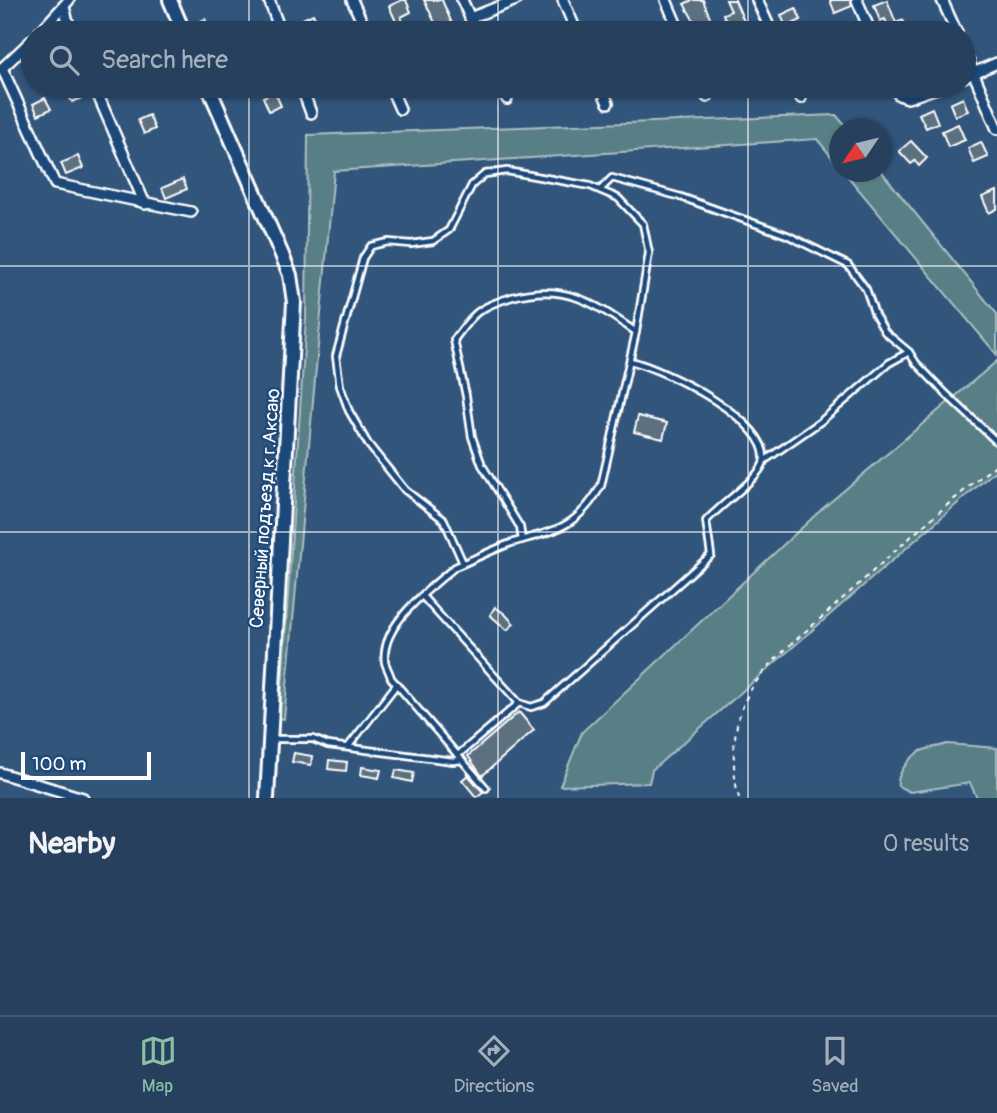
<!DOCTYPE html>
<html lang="en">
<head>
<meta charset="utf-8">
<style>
	body { margin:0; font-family:Pangolin,sans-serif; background:#324b66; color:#f1f3f6 }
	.compass { position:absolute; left:829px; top:119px; width:63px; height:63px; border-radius:50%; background:#26405d; box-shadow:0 2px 5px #0004; rotate:235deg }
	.scale { position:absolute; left:21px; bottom:18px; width:130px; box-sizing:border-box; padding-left:7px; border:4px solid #fff; border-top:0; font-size:19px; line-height:24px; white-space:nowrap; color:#fff; -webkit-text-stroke:5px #1f4a7a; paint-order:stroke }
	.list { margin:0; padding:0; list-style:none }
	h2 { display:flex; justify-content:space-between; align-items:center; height:91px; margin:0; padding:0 28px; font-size:30px }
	h2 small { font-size:23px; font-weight:400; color:#a4afbc }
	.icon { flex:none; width:38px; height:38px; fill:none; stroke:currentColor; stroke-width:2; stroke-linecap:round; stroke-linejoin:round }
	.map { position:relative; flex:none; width:997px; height:798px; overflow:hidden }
	.search { position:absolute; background:#26405d; box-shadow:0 2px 5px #0004; left:21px; right:21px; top:21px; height:77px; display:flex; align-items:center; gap:18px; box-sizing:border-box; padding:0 24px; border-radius:38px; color:#a4afbc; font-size:26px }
	.sheet { height:217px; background:#26405d }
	nav { display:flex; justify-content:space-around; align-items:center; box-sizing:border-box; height:98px; border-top:2px solid #425972; background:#26405d; font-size:19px; color:#a4afbc }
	nav a { display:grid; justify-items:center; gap:4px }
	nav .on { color:#8abfa5 }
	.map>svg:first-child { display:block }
</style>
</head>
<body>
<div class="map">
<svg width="997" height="798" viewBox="0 0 997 798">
	<rect width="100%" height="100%" fill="#32557c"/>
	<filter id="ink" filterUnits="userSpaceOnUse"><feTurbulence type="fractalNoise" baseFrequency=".0143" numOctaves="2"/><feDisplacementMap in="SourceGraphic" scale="14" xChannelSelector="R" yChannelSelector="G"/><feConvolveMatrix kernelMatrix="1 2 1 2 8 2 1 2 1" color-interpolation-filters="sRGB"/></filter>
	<g filter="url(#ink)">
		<g fill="#587f85" stroke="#acbfc2" stroke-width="2">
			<path d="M212,86H215L288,251L296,273L301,300L276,731L299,312Z"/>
			<path d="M836,115L848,129L839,130V166L817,139L334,171L284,719L280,718L306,318L308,135Z"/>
			<path d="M881,171L997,314V355L844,172Z"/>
			<path d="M997,361V469L652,770L649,783L560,786L582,732L822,509Z"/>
			<path d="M947,744L997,748V798H977L970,783L910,792L898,786C896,775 909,758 919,752C926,748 939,747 947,744Z"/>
		</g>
		<g fill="#5d707f" stroke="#fff" stroke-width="2">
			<path d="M402,0H406L411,12L401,17L408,33H394L391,26L397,24L389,6Z"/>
			<path d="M424,0H442L456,33H440Z"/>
			<path d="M692,0H703L716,33H701L684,4Z"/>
			<path d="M726,0H735L749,33H731L723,14L731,11Z"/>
			<path d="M830,0H850L852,6L835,13Z"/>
			<path d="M887,0L896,23L903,20L909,33H891L885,19L880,21L874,5Z"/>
			<path d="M796,8L801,20L786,27L781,15Z"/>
			<path d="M313,14L322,33H298L294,23Z"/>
			<path d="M205,19L211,33H195L191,25Z"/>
			<path d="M72,86H76L82,98L72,102L65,89Z"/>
			<path d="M275,92L281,106L269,111L263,97Z"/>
			<path d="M45,98L51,109L38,115L33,104Z"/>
			<path d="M963,98L968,111L955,116L950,104Z"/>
			<path d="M932,108L938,123L926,128L919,114Z"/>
			<path d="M149,115L155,129L144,134L138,120Z"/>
			<path d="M958,124L965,140L948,147L942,131Z"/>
			<path d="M911,141L927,158L919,166L915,161L911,164L899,151Z"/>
			<path d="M981,142L988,157L974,163L968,148Z"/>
			<path d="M78,156L83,168L66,175L61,163Z"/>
			<path d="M183,179L187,189L166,198L162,188Z"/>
			<path d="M997,191V209L989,213L982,197Z"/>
			<path d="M638,416L667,423L663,439L634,432Z"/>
			<path d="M495,607L505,614L514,624L507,630L490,615Z"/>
			<path d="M519,712L534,730L482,776L468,756Z"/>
			<path d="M294,753L312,756L311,765L292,762Z"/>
			<path d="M329,760L347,762L346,771L328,769Z"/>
			<path d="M362,767L381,770L379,778L361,775Z"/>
			<path d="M396,770L414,773L412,782L394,778Z"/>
			<path d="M468,775L483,792L476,797L462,780Z"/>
		</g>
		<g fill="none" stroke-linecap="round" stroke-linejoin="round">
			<defs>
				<g id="lane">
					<path d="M600,190L612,178L681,197L787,235L848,265L866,289L875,315L885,332L909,352L916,363L946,394L997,442"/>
					<path d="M764,461L820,422L889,363L909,352"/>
					<path d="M522,540L520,527L482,465L472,437L466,396L454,340C474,312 479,307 512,297C565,282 594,303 636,332"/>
					<path d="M463,563L444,520L405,490L368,444L349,411L340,386L336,356L363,258L371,246L388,242L411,244L433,241L449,230L472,185L485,174L507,171L590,186L618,198L643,224L649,253L636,332L601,486C576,529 556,530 511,543C492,550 474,559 455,567C430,588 380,625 385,662C386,667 390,673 391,678L486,788"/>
					<path d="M422,596L519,703L531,707L544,703L711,555L706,521C720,505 757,480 763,464C776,422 661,368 630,361"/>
					<path d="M273,739H313L328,745L453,761L462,760"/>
					<path d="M348,747L397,684"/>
					<path d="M458,755L519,703"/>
				</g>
				<g id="street">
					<path d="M269,0L281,33"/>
					<path d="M352,0L367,33"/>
					<path d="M462,0L477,33"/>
					<path d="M563,0L577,33"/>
					<path d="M666,0L680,33"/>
					<path d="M757,0L772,33"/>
					<path d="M857,0L871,33"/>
					<path d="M942,0L957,33"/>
					<path d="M64,7L71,33"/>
					<path d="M470,18L516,0"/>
					<path d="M39,33L69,0"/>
					<path d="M964,50L997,129"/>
					<path d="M2,68L55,184L191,212"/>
					<path d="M0,70L33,39"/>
					<path d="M964,77L997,63"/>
					<path d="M94,86L145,204"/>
					<path d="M301,86L311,113"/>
					<path d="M390,86L400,109"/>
					<path d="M500,86L507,99"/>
					<path d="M600,86L608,103"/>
					<path d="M703,86L707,97"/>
					<path d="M796,86L801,98"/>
					<path d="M892,86L899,95L908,98L943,86"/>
					<path d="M0,773L83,798"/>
				</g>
				<g id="secondary">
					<path d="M170,0L184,33"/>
					<path d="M208,86L282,255L290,275L294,302L267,798"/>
				</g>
			</defs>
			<use href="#lane" stroke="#fff" stroke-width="10"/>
			<use href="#street" stroke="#fff" stroke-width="14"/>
			<use href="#secondary" stroke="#fff" stroke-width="18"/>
			<path stroke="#fff" stroke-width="2" stroke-dasharray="5 5" stroke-linecap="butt" d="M739,798C731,769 732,730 744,703C759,666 810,629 839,602C891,555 942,507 997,464"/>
			<use href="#lane" stroke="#1f4a7a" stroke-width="4.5"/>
			<use href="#street" stroke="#1f4a7a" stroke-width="9"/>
			<use href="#secondary" stroke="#1f4a7a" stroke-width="12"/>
		</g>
	</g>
	<path fill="none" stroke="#fff" stroke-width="2" stroke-opacity="0.55" d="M249,0V33M498,0V33M748,0V33M249,86V798M498,86V798M748,86V798M0,266H997M0,532H997"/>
	<g text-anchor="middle" stroke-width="5" stroke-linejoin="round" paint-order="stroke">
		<g font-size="19" fill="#fff" stroke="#1f4a7a">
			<text transform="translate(264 508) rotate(-86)" y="7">Северный подъезд к г.Аксаю</text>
		</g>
	</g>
</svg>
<svg class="compass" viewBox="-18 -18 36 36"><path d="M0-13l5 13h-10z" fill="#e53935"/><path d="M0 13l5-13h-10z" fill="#a4afbc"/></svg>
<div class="scale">100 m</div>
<div class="search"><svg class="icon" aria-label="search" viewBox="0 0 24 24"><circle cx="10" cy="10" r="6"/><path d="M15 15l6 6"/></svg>Search here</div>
</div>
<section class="sheet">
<h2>Nearby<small>0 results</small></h2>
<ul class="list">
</ul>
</section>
<nav>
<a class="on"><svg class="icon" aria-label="map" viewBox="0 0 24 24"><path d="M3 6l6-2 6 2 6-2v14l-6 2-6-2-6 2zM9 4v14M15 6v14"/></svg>Map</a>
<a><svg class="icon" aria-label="directions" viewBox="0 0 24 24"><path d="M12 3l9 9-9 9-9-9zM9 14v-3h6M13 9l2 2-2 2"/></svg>Directions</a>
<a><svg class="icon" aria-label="saved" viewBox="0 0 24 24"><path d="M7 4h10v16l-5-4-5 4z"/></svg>Saved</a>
</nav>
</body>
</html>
